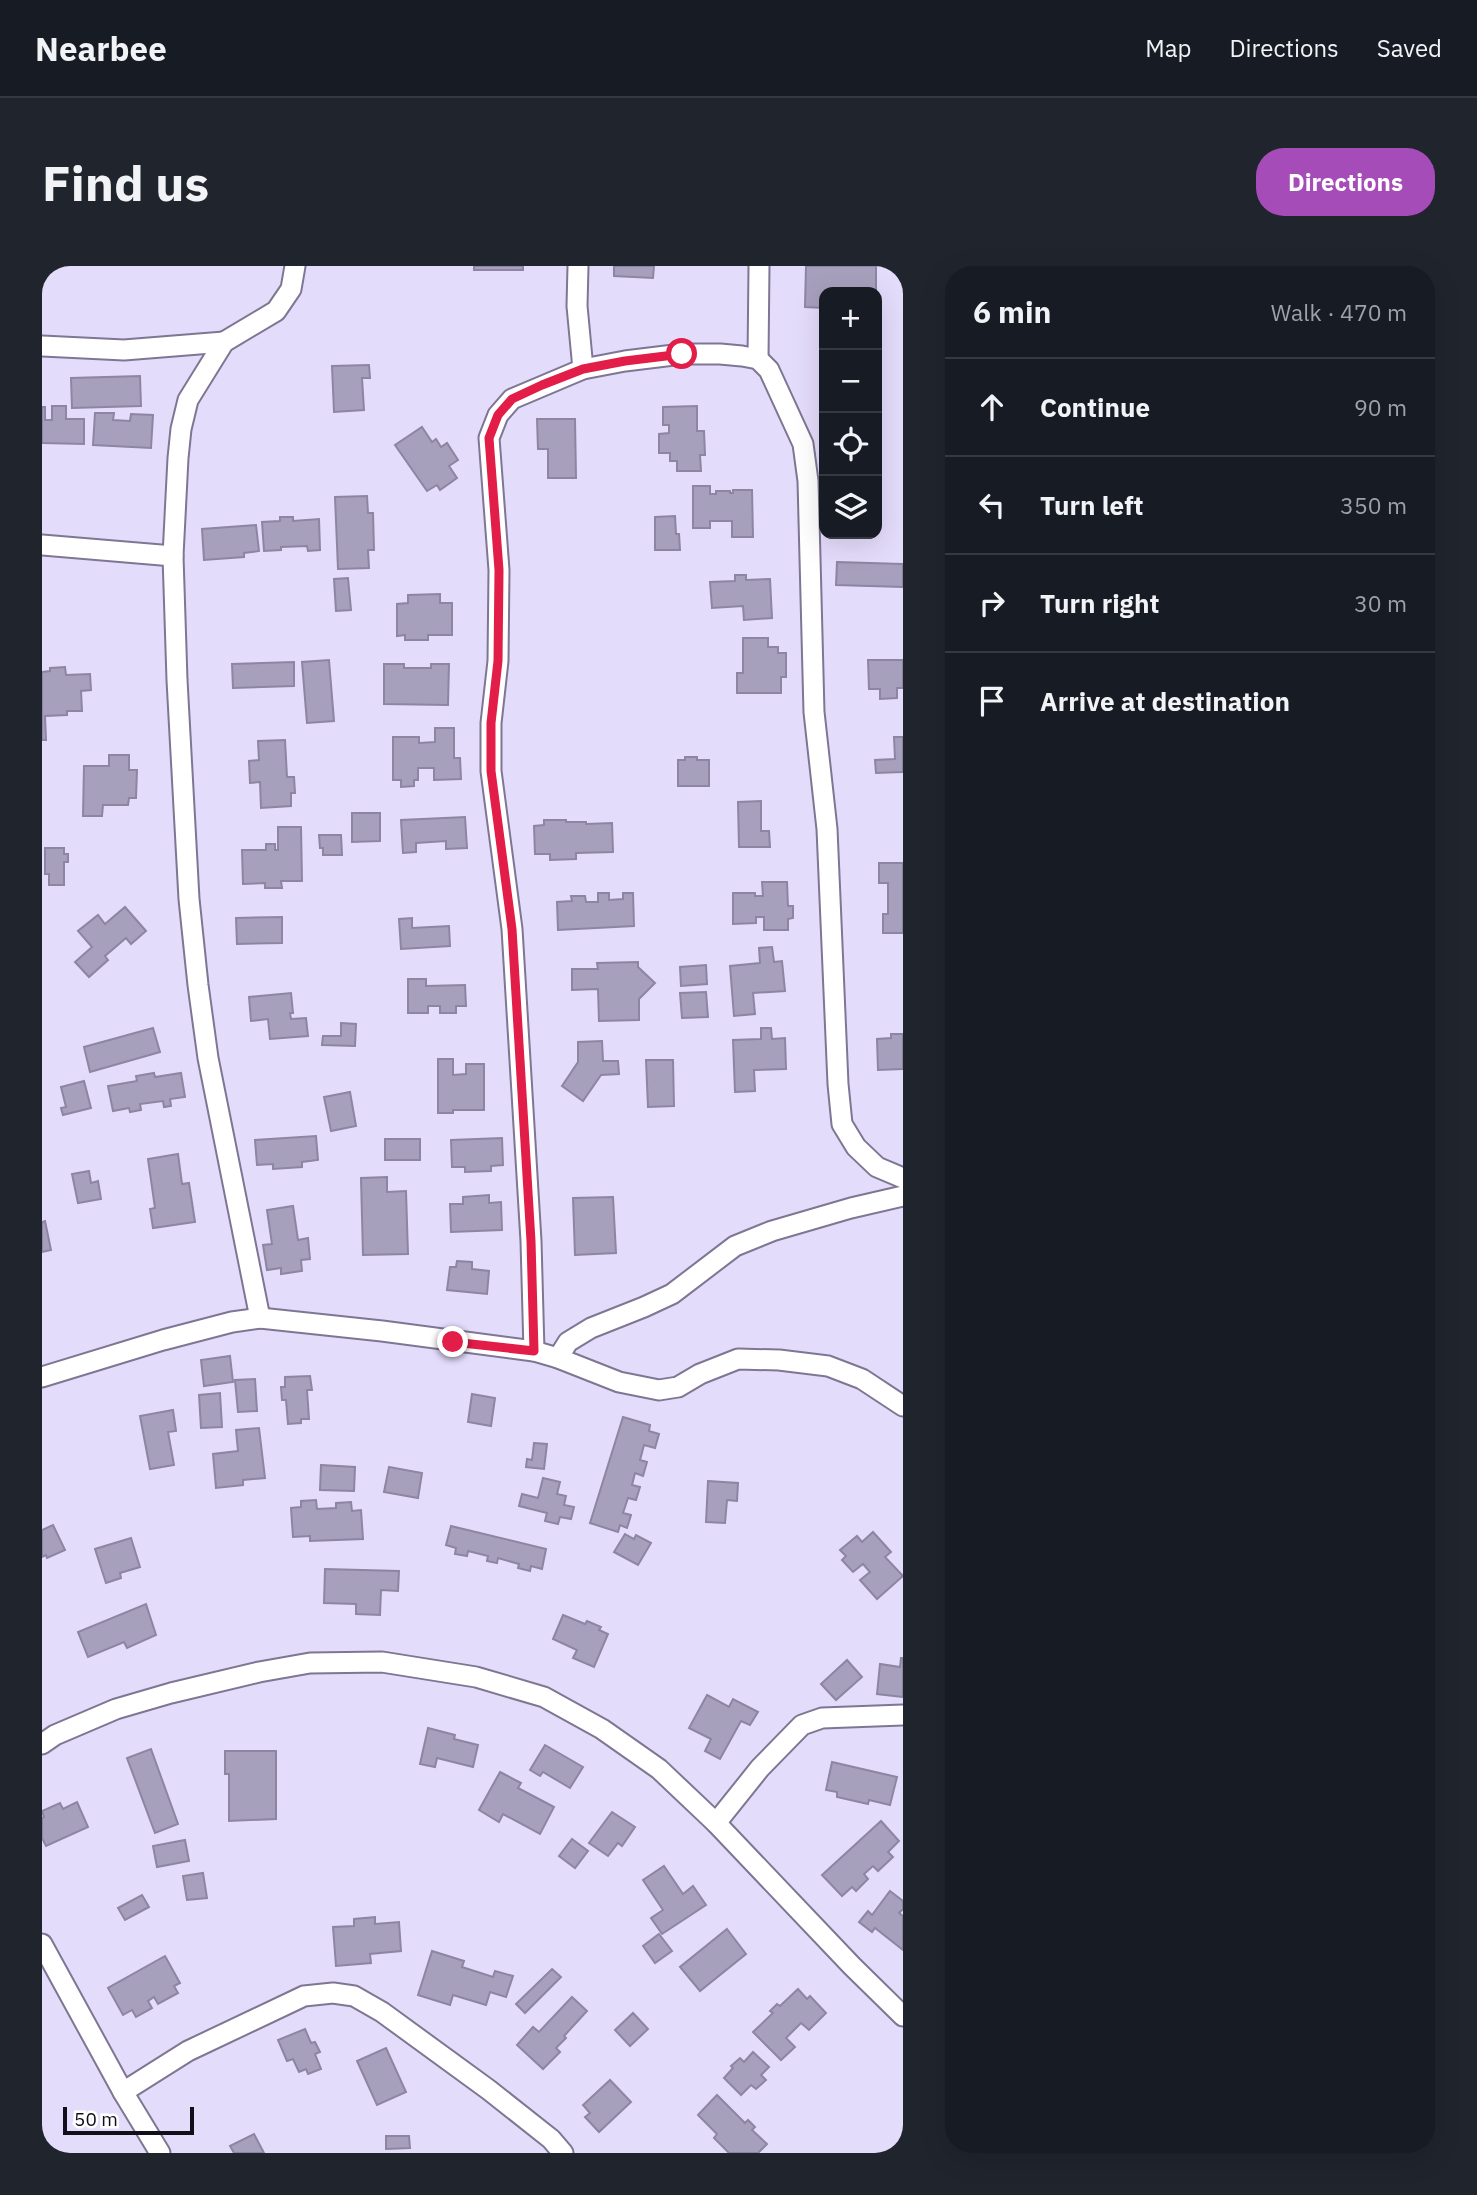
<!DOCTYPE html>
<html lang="en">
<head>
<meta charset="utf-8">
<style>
	body { margin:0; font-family:"IBM Plex Sans",sans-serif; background:#20242c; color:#f1f3f6 }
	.controls { position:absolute; right:21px; top:21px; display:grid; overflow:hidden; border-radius:14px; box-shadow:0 7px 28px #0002 }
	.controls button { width:63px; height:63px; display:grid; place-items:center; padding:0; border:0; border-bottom:2px solid #363941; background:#171b24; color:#f1f3f6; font:35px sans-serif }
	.scale { position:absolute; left:21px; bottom:18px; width:131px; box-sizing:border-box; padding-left:7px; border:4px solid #120f1a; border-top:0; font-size:19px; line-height:24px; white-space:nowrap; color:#120f1a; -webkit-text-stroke:5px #fff; paint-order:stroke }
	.stop { position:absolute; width:21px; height:21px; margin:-16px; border:5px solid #e11d48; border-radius:50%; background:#fff }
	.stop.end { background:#e11d48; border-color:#fff; box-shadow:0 2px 7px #0008 }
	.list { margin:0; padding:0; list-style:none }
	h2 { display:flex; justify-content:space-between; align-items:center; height:91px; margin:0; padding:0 28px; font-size:30px }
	h2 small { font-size:23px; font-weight:400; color:#9ea1a6 }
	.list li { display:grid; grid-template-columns:46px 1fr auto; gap:21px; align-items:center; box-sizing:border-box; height:98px; padding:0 28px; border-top:2px solid #363941 }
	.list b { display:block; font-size:26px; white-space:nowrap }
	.list em { font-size:23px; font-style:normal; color:#9ea1a6 }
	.icon { flex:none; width:38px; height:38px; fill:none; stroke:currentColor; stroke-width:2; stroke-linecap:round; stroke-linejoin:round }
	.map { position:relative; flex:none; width:861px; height:1887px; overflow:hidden; border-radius:28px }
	header { display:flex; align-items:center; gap:42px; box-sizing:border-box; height:98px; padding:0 35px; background:#171b24; border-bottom:2px solid #363941 }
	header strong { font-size:33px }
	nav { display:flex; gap:38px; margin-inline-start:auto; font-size:24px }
	.intro { display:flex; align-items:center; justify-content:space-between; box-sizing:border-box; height:168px; padding:0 42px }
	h1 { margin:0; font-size:49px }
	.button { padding:18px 32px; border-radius:28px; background:#a54cb9; color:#fff; font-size:24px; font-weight:700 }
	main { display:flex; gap:42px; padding:0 42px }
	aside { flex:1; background:#171b24; border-radius:28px; box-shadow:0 7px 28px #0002 }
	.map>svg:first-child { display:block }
</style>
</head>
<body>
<header>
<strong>Nearbee</strong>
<nav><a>Map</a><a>Directions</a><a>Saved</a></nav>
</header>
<div class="intro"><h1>Find us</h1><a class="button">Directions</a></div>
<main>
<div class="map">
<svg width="861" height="1887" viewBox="0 0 861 1887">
	<rect width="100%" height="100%" fill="#e4dcfb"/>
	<g fill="#a7a0bd" stroke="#8d85a2" stroke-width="2">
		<rect x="432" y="0" width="49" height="4"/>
		<path d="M572,0H612L611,12L572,10Z"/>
		<path d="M764,0H834V26H782V42L763,41Z"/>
		<path d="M327,99L328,112H320L322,144L292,146L290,100Z"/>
		<path d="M98,110L99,140L30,142L29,112Z"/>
		<path d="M10,140H24V153H42V178L0,177V141H3V154H10Z"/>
		<path d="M655,140V165H662L663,189H658L659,205H635V195H628V187H617V168L627,167V159H621V141Z"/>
		<path d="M53,147H72L71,154L88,155L89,148L111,149L109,182L51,179Z"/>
		<path d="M495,153H533L534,212H506V183H496Z"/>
		<path d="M380,161L390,176L394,173L399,181L405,177L416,194L407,200L415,212L398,224L395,219L385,225L353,179Z"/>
		<path d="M651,220H668V228H674V225H688V227H691V224H710L711,271H690V255H668V262H651Z"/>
		<path d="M325,230L326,247H331L332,284H326L327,302L296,303L293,231Z"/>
		<path d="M633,250L634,268H637L638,284H613V251Z"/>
		<path d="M238,251H251V255L277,253L278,284L266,285L265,280L239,281V284L222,285L220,256L238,255Z"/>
		<path d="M214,259L217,285L202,287V291L162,294L160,263Z"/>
		<path d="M795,296L861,298V321L794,319Z"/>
		<path d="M693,309H704V314L728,313L730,352L702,354L701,340L670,342L668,316L693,315Z"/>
		<path d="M306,312L309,344L294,345L292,313Z"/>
		<path d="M398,328V337H410V369H386V374H363V369L355,370V338L366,337V329Z"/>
		<path d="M701,372H726V381H736V387H744V411H739V427H695V407H701Z"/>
		<path d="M287,394L292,455L265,457L260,396Z"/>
		<path d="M826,394H861V422H855V432L838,433V423H827Z"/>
		<path d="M252,396V420L191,422L190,398Z"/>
		<path d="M342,398H362V402H389V398H407L406,439L342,438Z"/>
		<path d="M23,401L24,409L48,408L49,424L39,425L40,445H25V449L3,450L4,474H0V406L8,405V402Z"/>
		<path d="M393,462H412V492H418L419,513L392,514V502H376V514H372V520L359,521V514H351V471H377V477L393,476Z"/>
		<path d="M852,471H861V506L834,507L833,494L853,493Z"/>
		<path d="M243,474L245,511H252L253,527H249V540L219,542L218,516L208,517L207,495L217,494L216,475Z"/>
		<path d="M67,489H87V504H95L94,532H87L86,539H61L60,550H41L42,500H67Z"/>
		<path d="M643,491H655V494H667V520H636V494H643Z"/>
		<path d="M719,535V565H727L728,581H697L696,536Z"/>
		<path d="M310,547H338V575L310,576Z"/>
		<path d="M423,551L425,582L404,583V575L374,577V586L361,587L359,554Z"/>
		<path d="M502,554H524V556H544V558L570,557L571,586L534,587V593L508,594V588H493L492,560L502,559Z"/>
		<path d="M236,561H259L260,615H239L240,622H223V617L201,618L200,584H224V578H233V584H236Z"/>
		<path d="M277,569H299L300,589H281V582H278Z"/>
		<path d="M3,582H22V588H26V596H22V619H7V608H3Z"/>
		<path d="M837,597H861V667H841V648H846V617H837Z"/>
		<path d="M720,616H745L746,640H751V652L746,653V664H722V651H714V657L691,658V627H713V630H721Z"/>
		<path d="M556,627H567V634L581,633V627H591L592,660L516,664L515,636L530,635L529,630H543L544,636H556Z"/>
		<path d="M83,641L104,665L89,678L84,672L63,690L66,694L47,711L33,696L50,681L36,665L56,649L63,658Z"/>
		<path d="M240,651V677L195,678L194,652Z"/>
		<path d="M370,652V662L407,660L408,680L359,683L357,653Z"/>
		<path d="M730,681L732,696L740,695L743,725L711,727L713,748L692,750L688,700L718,697L717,682Z"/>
		<path d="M596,696V701L613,717L597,733V754L557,755L556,723L530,724V703H556L555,697Z"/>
		<path d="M664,699L665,718L639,720L638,701Z"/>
		<path d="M366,713H384V720L423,719L424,740H414V747H398V740H386V747H366Z"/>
		<path d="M664,726L666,751L640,752L638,727Z"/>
		<path d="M249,727L251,747H248L249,753L264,752L266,770L228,773L226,753L209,755L207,731Z"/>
		<path d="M299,757L314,758L313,780L280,779L281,770H299Z"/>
		<path d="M111,762L118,786L48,806L42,781Z"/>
		<path d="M719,762H729L730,773L743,772L744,803L712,804L713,825L693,826L691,774L719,773Z"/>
		<path d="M849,768H861V803L836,804L835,773L849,772Z"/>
		<path d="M560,775L561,795H576L577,808L559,809L541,835L520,820L536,796V776Z"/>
		<path d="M396,793H411V809L424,808V798H442V844H411V847H396Z"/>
		<path d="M604,794H631L632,840L606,841Z"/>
		<path d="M112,807L113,811L139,807L143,831L128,833L129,840L122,841L121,835L98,838L99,844L88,846L87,842L71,845L66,820L95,815L94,810Z"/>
		<path d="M42,815L49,842L21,849L19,842L24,841L19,821Z"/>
		<path d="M308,826L314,860L289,865L282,831Z"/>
		<path d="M274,870L276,894L260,896V901L231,903V898L215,899L213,874Z"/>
		<path d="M460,872L461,899L449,900V905L423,906V901H410L409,874Z"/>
		<rect x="343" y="873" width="35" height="21"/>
		<path d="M136,888L140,918L147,917L153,956L111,962L108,943L113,942L106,893Z"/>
		<path d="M47,905L49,917L56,915L59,933L36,937L30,908Z"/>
		<path d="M345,911V926L364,925L366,988L321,989L319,912Z"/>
		<path d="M447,929V937L459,936L460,964L409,966L408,938H421V931Z"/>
		<path d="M571,931L574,987L533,989L531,932Z"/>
		<path d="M251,940L256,974L266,972L268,993L259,994L260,1005L239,1008V1002L225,1004L221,979L230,978L225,944Z"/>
		<path d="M3,955L9,984L0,986V956Z"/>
		<path d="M415,995L430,996V1003L447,1005L445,1028L405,1024L408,1001H414Z"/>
		<path d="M188,1090L191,1116L162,1120L159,1094Z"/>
		<path d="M268,1110L270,1124H265L267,1153H259V1157L246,1158L244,1134H240L239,1121H243V1111Z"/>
		<path d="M213,1113L215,1145L196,1146L193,1114Z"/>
		<path d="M178,1127L180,1161L159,1162L157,1129Z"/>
		<path d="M430,1128L453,1132L449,1160L426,1156Z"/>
		<path d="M131,1144L134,1165L126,1166L132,1199L108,1203L98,1150Z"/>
		<path d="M581,1151L608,1159L607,1165L617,1168L613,1182L602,1179L598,1194L605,1196L601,1210L593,1207L590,1219L598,1221L594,1234L586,1232L581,1247L589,1249L585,1262L578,1259L576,1266L548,1257Z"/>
		<path d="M217,1162L223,1212L201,1214V1219L174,1222L171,1188L196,1185L194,1164Z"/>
		<path d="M492,1177L505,1178L502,1203L484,1201L485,1193L490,1194Z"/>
		<path d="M279,1199L313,1201L312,1225L278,1224Z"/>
		<path d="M347,1201L380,1207L376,1232L342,1226Z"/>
		<path d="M501,1212L518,1216L515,1228L524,1230L522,1239L532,1241L529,1253L518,1251L516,1258L503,1255L505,1247L477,1240L480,1228L496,1232Z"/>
		<path d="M666,1215L696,1217L695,1235L685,1234L683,1257L664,1256Z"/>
		<path d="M274,1234L275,1243L294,1242V1237L309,1236L310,1245L319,1244L321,1273L268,1275V1270L251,1271L249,1242L259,1241V1235Z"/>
		<path d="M11,1259L23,1284L5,1292L4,1289L0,1291V1264Z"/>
		<path d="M409,1260L504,1283L500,1303L489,1300L488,1305L476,1302L477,1298L456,1292L455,1297L445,1295L446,1290L426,1285L425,1290L413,1288L414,1282L404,1279Z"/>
		<path d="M831,1266L849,1286L843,1291L861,1310L835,1333L818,1314L828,1306L821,1298L811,1306L800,1294L804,1290L798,1284L815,1270L820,1276Z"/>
		<path d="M583,1268L592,1273L594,1269L609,1277L596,1299L572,1286Z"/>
		<path d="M89,1272L98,1301L78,1307L79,1312L64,1317L53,1283Z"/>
		<path d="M283,1303L357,1305L356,1325L339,1324L338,1349L314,1348V1338L282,1337Z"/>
		<path d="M104,1338L114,1369L85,1382L82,1376L46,1391L36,1366Z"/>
		<path d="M521,1349L543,1358L545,1355L559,1361L557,1364L566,1368L552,1401L531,1392L535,1384L511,1373Z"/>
		<path d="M859,1392H861V1431L835,1428L838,1398L858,1401Z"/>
		<path d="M805,1394L820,1411L794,1434L779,1418Z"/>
		<path d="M665,1429L687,1441L691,1433L716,1446L708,1459L699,1455L678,1493L663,1485L669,1473L647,1462Z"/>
		<path d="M386,1462L413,1469L412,1473L436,1479L431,1501L395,1492L393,1501L378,1498Z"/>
		<path d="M503,1479L541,1501L528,1522L501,1506L498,1510L488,1504Z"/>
		<path d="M109,1483L136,1558L113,1567L85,1492Z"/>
		<path d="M183,1485H234V1553L187,1555V1508H183Z"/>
		<path d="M790,1496L855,1511L848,1539L827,1534L826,1538L795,1531V1526L784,1524Z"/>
		<path d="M458,1506L479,1517L476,1522L512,1541L498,1568L461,1548L457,1556L437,1544Z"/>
		<path d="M35,1536L46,1561L4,1580L0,1572V1552L2,1551L0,1545L18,1537L21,1543Z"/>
		<path d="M570,1546L593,1561L580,1580L576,1577L566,1590L547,1577Z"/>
		<path d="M839,1555L857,1575L846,1586L851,1591L836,1605L831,1600L822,1608L826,1613L814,1625L810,1621L800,1630L780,1609Z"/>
		<path d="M530,1573L546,1585L533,1602L517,1590Z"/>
		<path d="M143,1574L147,1595L115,1601L111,1580Z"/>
		<path d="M622,1600L641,1628L651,1620L664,1639L620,1668L609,1652L621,1644L601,1614Z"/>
		<path d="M161,1607L165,1632L145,1634L141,1610Z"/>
		<path d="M848,1625L861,1635V1643L857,1647L861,1650V1684L833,1662L830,1666L817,1656L826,1645L830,1649Z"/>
		<path d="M100,1629L107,1641L83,1654L76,1642Z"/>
		<path d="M333,1651V1658L357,1656L359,1685L328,1688L329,1697L294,1700L291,1661L312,1660V1653Z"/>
		<path d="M685,1663L704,1688L658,1725L638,1701Z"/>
		<path d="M617,1668L630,1685L613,1697L601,1680Z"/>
		<path d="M390,1685L422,1695L420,1701L451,1711L453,1705L471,1710L464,1731L448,1726L444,1739L411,1729L408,1739L376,1729Z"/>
		<path d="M123,1690L138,1717L132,1720L136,1727L116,1738L112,1731L106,1735L110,1742L94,1751L90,1744L81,1749L66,1722Z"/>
		<path d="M510,1703L519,1711L483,1747L474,1738Z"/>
		<path d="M756,1723L765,1733L768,1730L784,1747L767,1764L759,1757L744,1772L753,1781L739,1794L711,1766L731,1747L728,1745L735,1738L738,1740Z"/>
		<path d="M530,1731L545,1745L522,1770L524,1772L514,1782L518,1786L501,1803L475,1779L491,1761L497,1766Z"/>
		<path d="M591,1747L606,1763L588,1780L573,1764Z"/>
		<path d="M263,1763L269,1777L273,1776L278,1786L273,1788L279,1803L266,1808L264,1803L257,1806L251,1793L245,1795L236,1774Z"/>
		<path d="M344,1782L364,1826L335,1839L315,1795Z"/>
		<path d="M711,1786L727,1801L719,1809L724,1814L714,1823L709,1819L699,1829L682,1812L691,1802L689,1800L698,1792L702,1796Z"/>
		<path d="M568,1814L589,1836L557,1866L543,1851L548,1847L541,1839Z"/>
		<path d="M675,1829L703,1857L706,1854L713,1861L710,1864L725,1878L716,1887H687L672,1872L675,1868L656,1849Z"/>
		<path d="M212,1868L222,1887H192L188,1880Z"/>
		<path d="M344,1870H367L368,1882L344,1883Z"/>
	</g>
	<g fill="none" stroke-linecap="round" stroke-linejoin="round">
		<defs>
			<g id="street">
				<path d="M536,0L535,40L541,103"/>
				<path d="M0,80L82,84L182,76"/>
				<path d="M716,93L717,0"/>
				<path d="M0,279L131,290"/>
				<path d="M218,1052L166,792L156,719L147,633L135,414L131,290L136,192L139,163L146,134L182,76L234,45L249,23L253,0"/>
				<path d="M492,1085L489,975L470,663L449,505V457L456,395L457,304L447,172L456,149L470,133L541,103L583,95L640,88H678L700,90L716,93L727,104L761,178L766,215L772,446L785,563L796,818L800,858L814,881L835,901L861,912"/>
				<path d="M516,1092L526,1076L549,1062L602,1041L630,1028L693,980L730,965L809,942L861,930"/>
				<path d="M0,1111L121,1074L190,1056L218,1052L340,1065L492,1085L516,1092L577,1116L617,1124L636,1121L658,1108L696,1093L737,1094L786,1100L820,1113L861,1140"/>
				<path d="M0,1478L13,1469L74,1443L129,1427L217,1406L268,1397L340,1396L434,1411L502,1431L560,1463L617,1503L674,1557L810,1700L861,1750"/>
				<path d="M674,1557L718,1502L760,1459L780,1452L861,1449"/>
				<path d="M0,1678L81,1826L118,1887"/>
				<path d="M81,1826L146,1785L262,1730L291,1727L312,1730L340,1746L447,1824L509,1873L521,1887"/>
			</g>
		</defs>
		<use href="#street" stroke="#7e7692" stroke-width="23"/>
		<use href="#street" stroke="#fff" stroke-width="19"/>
	</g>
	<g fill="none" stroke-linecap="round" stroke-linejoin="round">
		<path stroke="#e11d48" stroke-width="9" d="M411,1076L492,1085L489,975L470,663L449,505V457L456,395L457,304L447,172L456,149L470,133L500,119L541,103L583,95L640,88"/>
	</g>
</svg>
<div class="controls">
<button>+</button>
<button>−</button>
<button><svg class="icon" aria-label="locate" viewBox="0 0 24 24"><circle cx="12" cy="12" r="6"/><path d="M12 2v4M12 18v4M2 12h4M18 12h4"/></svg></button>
<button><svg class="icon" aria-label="layers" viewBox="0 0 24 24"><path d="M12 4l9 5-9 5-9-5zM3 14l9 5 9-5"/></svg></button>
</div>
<div class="scale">50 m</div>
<div class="stop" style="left:640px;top:88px"></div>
<div class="stop end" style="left:411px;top:1076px"></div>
</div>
<aside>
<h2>6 min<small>Walk · 470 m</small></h2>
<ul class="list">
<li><svg class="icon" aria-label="ahead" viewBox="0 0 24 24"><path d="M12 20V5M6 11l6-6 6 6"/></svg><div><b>Continue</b></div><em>90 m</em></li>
<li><svg class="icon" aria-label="left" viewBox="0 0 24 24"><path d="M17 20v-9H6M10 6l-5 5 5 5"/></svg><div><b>Turn left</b></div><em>350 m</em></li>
<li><svg class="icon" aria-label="right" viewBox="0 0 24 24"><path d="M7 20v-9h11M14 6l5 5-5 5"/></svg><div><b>Turn right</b></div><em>30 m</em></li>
<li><svg class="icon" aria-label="arrive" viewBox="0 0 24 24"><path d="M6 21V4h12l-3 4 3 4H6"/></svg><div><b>Arrive at destination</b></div></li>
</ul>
</aside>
</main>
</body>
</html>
